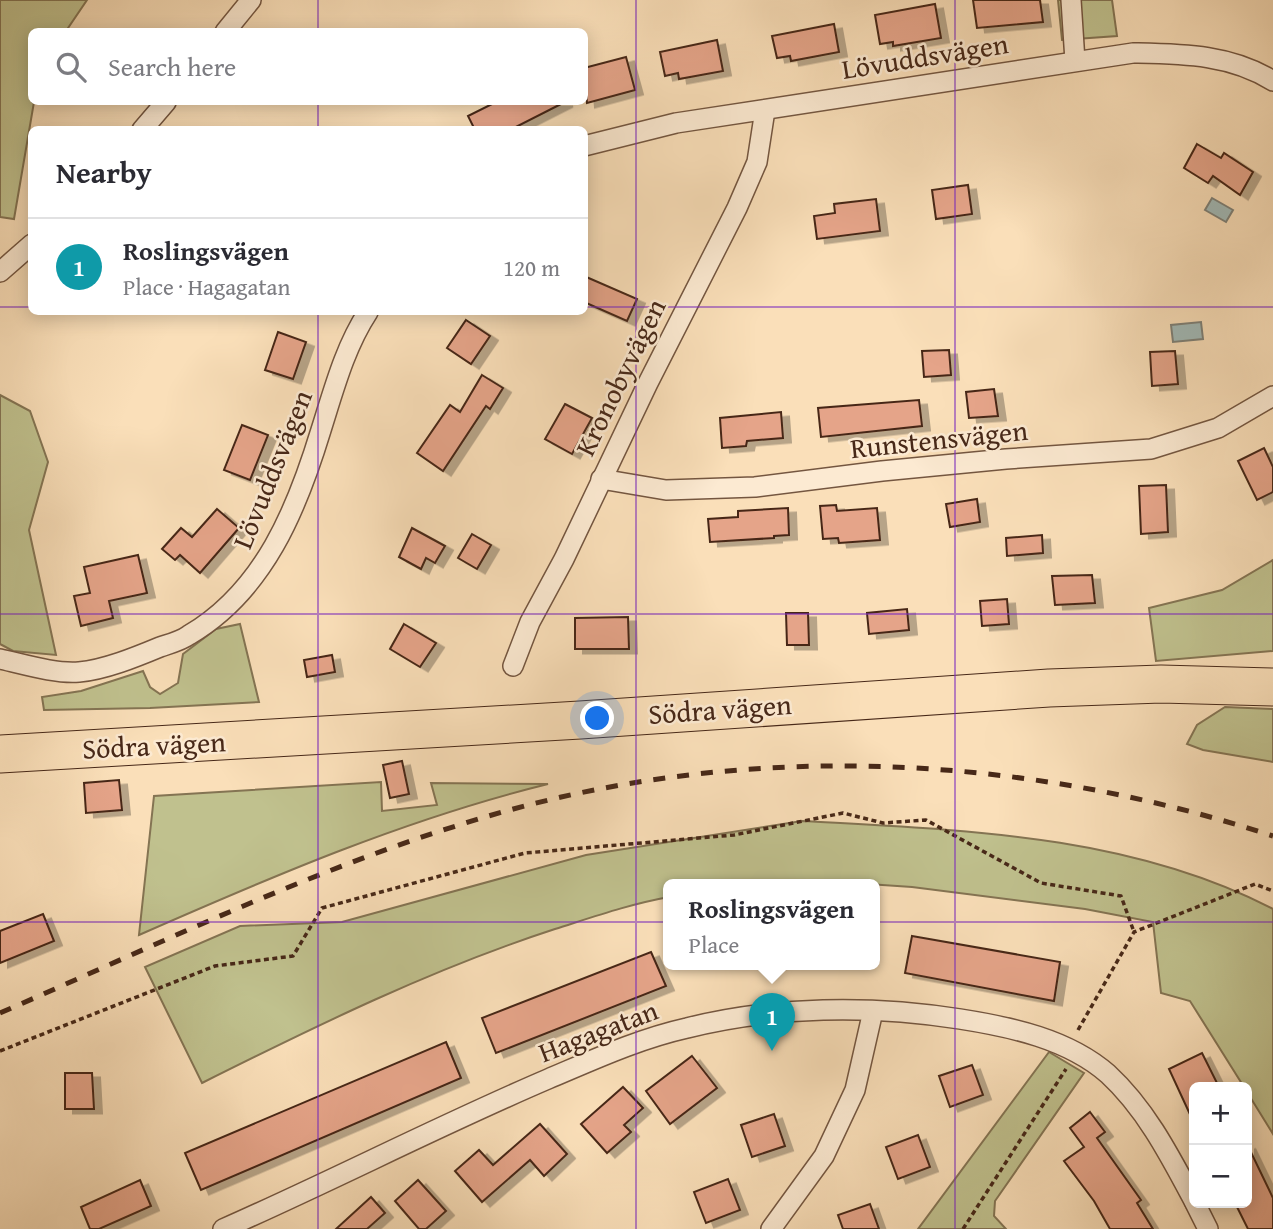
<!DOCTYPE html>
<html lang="en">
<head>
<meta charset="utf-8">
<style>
	body { margin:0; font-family:"Gentium Book Plus",serif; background:#f2f2f3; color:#2b2b33 }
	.controls { position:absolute; right:21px; bottom:21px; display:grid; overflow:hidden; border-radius:10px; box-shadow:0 4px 18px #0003 }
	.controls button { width:63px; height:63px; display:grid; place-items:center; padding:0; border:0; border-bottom:2px solid #e1e1e2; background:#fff; color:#2b2b33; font:35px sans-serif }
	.you { position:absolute; left:598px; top:719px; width:24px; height:24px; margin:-18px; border:5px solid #fff; border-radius:50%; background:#1a73e8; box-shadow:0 0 0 10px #1a73e833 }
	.badge { display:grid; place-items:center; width:46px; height:46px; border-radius:50%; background:#8f2418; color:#fff; font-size:23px; font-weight:700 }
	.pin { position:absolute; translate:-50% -58px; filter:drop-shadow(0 2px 4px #0008) }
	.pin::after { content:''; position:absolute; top:37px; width:24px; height:21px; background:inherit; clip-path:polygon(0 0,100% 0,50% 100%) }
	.popup { position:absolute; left:663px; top:879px; width:217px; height:91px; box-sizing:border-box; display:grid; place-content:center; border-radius:10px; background:#fff; filter:drop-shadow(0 2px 5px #0005); font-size:23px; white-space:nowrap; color:#7c7c81 }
	.popup b { font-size:26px; color:#2b2b33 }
	.popup::after { content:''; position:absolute; left:50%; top:100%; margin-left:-14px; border:14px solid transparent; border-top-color:#fff }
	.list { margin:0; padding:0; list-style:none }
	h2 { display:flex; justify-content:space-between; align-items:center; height:91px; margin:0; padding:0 28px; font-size:30px }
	h2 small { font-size:23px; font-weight:400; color:#7c7c81 }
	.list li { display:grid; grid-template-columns:46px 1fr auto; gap:21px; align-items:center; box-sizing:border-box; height:98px; padding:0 28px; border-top:2px solid #e1e1e2 }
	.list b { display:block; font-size:26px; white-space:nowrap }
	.list p { margin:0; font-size:23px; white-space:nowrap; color:#7c7c81 }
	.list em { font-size:23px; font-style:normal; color:#7c7c81 }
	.icon { flex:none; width:38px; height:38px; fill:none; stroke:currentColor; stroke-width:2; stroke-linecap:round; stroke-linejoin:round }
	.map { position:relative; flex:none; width:1273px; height:1229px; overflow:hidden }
	.search { position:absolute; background:#fff; box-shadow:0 4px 18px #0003; left:28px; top:28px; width:560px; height:77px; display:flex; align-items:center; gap:18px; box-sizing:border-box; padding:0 24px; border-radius:10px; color:#7c7c81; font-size:26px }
	.panel { position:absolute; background:#fff; box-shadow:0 4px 18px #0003; left:28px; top:126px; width:560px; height:189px; border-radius:10px }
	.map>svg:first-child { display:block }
</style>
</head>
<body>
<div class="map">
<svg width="1273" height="1229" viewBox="0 0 1273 1229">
	<defs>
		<filter id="shadow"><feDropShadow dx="8" dy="4.5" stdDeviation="0" flood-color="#0004"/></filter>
	</defs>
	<rect width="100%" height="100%" fill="#fadfb9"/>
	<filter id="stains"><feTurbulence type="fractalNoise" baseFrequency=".00286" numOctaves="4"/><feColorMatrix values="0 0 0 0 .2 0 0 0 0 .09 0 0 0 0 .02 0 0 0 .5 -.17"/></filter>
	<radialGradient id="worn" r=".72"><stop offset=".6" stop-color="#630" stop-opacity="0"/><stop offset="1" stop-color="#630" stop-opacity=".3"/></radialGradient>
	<g fill="#c0c18e" stroke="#847453" stroke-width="2">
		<path d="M0,0H87L66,31L32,32V102H34L14,219L0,217Z"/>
		<path d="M1058,0H1112L1117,36L1062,40Z"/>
		<path d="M0,395L30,411L48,462L29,530L56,655L13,651L0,644Z"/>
		<path d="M1273,560V651L1156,661L1149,608L1222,590Z"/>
		<path d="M240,624L259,702L150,708L44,710L42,697L81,691L143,671L150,687L160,694L178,683L183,654L216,629Z"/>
		<path d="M1225,707L1273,709V762L1203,750L1187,744L1197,725Z"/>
		<path d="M381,782L382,811L437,805L431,783L548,784C406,819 273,876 139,935L154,796Z"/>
		<path d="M802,821C961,830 1129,834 1273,909V1134L1247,1092V1087H1244L1190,1001L1161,993L1153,922L1085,909L912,887L823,881L769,885H669V897C630,904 593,917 555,929C432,969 318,1025 202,1083L145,967L240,926L342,922L586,855Z"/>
		<path d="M1049,1052L1084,1073L995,1201L994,1216L1006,1229H918Z"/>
	</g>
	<g fill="#a1bab8" stroke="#7d8078" stroke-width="2">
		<path d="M1212,198L1233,210L1226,222L1205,210Z"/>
		<path d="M1201,322L1203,339L1173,342L1171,325Z"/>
	</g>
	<g fill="#e5a489" stroke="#472818" stroke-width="2" filter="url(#shadow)">
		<path d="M973,0H1040L1043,22L977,28Z"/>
		<path d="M935,4L941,38L893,46V42L880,44L875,15Z"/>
		<path d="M834,24L839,52L791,61L790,56L777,58L772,36Z"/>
		<path d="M717,40L723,71L679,79L678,73L665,76L660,52Z"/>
		<path d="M626,57L635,90L587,103L584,68Z"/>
		<path d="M496,102H565L510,130H475L468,116Z"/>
		<path d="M1197,144L1221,158L1224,153L1253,172L1240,195L1213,176L1208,183L1184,168Z"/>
		<path d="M968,185L972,214L936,219L932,190Z"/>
		<path d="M876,199L880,231L817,239L814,216L835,213L834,204Z"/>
		<path d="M584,276L637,299L627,321L584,302Z"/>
		<path d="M466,320L490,336L471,364L447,348Z"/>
		<path d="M278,332L306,342L293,379L265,370Z"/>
		<path d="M949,350L951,375L924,377L922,351Z"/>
		<path d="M1175,351L1178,384L1152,386L1150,352Z"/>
		<path d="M482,375L503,388L490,409L486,406L443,471L417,453L450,405L460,412Z"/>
		<path d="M994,389L998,416L969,418L966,392Z"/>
		<path d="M919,400L922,426L821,437L818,408Z"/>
		<path d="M565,404L592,418L572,454L545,439Z"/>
		<path d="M781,412L783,438L747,441L746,446L722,448L720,418Z"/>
		<path d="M242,425L268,435L250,480L224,470Z"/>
		<path d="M1264,448L1273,467V492L1257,500L1238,461Z"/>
		<path d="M1166,485L1168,532L1141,534L1139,486Z"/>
		<path d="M977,499L980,522L950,527L946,504Z"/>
		<path d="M836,505L837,511L877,508L880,540L839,543L838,538L823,539L820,506Z"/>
		<path d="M788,508L789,535L774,536V538L710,542L708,519L738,517V511Z"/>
		<path d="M217,509L239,528L200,573L180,555L175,560L162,549L181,528L192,537Z"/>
		<path d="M412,528L445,546L435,563L426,558L421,569L399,557Z"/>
		<path d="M472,534L491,545L477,569L458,558Z"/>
		<path d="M1042,535L1043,553L1007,556L1006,538Z"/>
		<path d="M138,555L147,593L109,601L113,618L81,626L74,596L90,593L84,567Z"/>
		<path d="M1092,575L1095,603L1055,605L1052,576Z"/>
		<path d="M1007,599L1009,624L982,626L980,601Z"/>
		<path d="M907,609L909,630L869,634L867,613Z"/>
		<path d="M786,613H808L809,645H787Z"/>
		<path d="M628,617L629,649H575V618Z"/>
		<path d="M404,624L436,643L420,667L390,649Z"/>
		<path d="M332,655L335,672L307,677L304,660Z"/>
		<path d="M402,761L409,794L390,798L383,765Z"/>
		<path d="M119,780L122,810L86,813L84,783Z"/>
		<path d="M43,914L54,941L0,963V931Z"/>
		<path d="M912,936L1060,962L1054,1001L905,973Z"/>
		<path d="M651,952L666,986L496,1053L482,1018Z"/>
		<path d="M446,1042L461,1078L201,1190L185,1153Z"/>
		<path d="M1202,1053L1219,1087H1194V1123L1169,1069Z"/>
		<path d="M692,1056L717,1088L670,1124L646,1091Z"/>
		<path d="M972,1065L983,1095L950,1107L939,1076Z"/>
		<path d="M65,1073H92L94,1109H65Z"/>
		<path d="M623,1087L643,1108L624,1125L631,1132L607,1153L581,1124Z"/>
		<path d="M1090,1112L1105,1132L1097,1138L1141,1200L1137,1203L1153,1229H1110L1094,1201L1064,1161L1084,1147L1070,1128Z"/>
		<path d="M774,1114L785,1146L752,1157L741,1125Z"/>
		<path d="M540,1124L567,1154L544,1176L530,1160L482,1202L455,1171L479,1150L493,1165Z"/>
		<path d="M918,1135L930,1167L898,1179L886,1147Z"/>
		<path d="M1247,1144L1273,1198V1229H1248L1235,1203H1247Z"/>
		<path d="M728,1179L740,1210L706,1223L694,1192Z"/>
		<path d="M140,1180L151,1206L99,1229H90L81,1207Z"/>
		<path d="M418,1180L446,1211L426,1229H419L395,1201Z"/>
		<path d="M371,1197L385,1213L367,1229H336Z"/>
		<path d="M870,1204L879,1229H843L838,1215Z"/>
	</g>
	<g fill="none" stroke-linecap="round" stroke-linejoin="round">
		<defs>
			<g id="street">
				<path d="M1071,0L1075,61"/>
				<path d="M225,32L251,0"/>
				<path d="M142,130L166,102"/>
				<path d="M584,146L676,123L1133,53C1182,54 1230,54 1273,81"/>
				<path d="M0,272L32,244"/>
				<path d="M601,479L666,490L755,487L882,471L1006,459L1151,449L1218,428L1273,396"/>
				<path d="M0,659C23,664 55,674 79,672C104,670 136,657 160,647C169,644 181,641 189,635C264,591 297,509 321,430C334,389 345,347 368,312"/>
				<path d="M513,666L530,622L564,559L648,383L737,208L757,162L765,110"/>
				<path d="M1195,1203L1208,1229"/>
				<path d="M223,1229C332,1181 438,1126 548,1079C593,1060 638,1039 687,1028C775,1006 871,1005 960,1019C1011,1027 1068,1039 1108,1074C1146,1109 1170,1156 1194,1201"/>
				<path d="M771,1229L824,1156L855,1090L873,1011"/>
			</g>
			<path id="highway" d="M0,754L580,720L1049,688L1161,684L1273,687"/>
		</defs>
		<use href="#street" stroke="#745640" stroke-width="22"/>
		<use href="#highway" stroke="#472818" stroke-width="39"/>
		<g stroke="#472818" stroke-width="3.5" stroke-dasharray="5 3.5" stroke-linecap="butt">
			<path d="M1078,1030L1134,932L1255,884L1273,891"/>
			<path d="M0,1051L215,966L293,956L322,908L525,853L734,835L843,813L883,823L926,820L1041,883L1121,896L1134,932"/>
			<path d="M963,1229L1066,1069"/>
		</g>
		<use href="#street" stroke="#fcead2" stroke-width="19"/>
		<use href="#highway" stroke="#fadfb9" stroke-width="37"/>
		<path stroke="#472818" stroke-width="5" stroke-dasharray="12 12" stroke-linecap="butt" d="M0,1013C166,941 331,860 506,811C758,741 1026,755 1273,836"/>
	</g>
	<path fill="none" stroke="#7b2cbf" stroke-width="2" stroke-opacity="0.55" d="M318,0V32M636,0V1229M955,0V1229M318,102V130M0,307H32M584,307H1273M318,312V1229M0,614H1273M0,922H1273"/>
	<g text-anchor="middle" stroke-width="5" stroke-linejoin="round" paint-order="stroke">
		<g font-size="28" fill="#472818" stroke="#fcead2">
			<text transform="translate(925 56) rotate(-9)" y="10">Lövuddsvägen</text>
			<text transform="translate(620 377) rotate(-64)" y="10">Kronobyvägen</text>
			<text transform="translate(939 439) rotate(-6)" y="10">Runstensvägen</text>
			<text transform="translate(272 469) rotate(-68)" y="10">Lövuddsvägen</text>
			<text transform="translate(720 709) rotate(-4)" y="10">Södra vägen</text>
			<text transform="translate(154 745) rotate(-3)" y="10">Södra vägen</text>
			<text transform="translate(598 1031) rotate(-21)" y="10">Hagagatan</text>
		</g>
	</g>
	<rect width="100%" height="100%" filter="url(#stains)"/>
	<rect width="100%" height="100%" fill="url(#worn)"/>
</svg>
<div class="controls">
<button>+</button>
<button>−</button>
</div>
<div class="you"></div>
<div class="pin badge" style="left:772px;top:1051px;background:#0f9aa8">1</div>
<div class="popup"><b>Roslingsvägen</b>Place</div>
<div class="search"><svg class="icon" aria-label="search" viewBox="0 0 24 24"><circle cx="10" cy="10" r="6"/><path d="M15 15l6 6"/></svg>Search here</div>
<section class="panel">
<h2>Nearby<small></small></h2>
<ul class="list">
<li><span class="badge" style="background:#0f9aa8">1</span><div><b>Roslingsvägen</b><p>Place · Hagagatan</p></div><em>120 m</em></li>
</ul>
</section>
</div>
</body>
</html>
